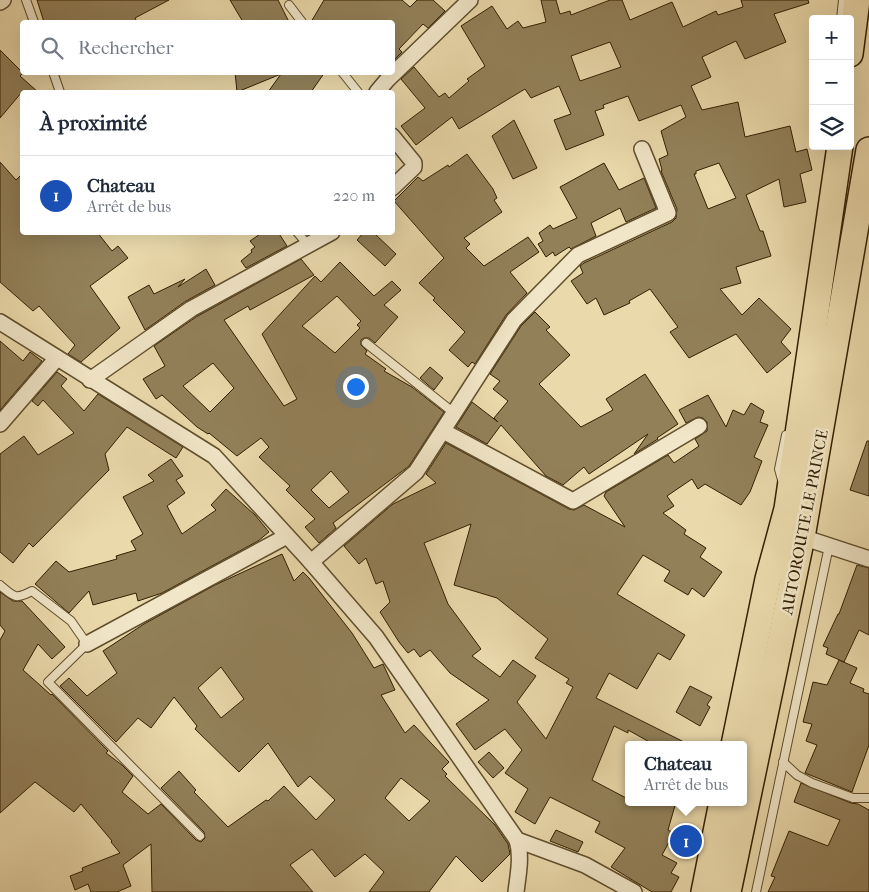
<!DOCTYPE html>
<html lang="fr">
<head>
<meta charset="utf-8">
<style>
	body { margin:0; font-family:"IM FELL French Canon",serif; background:#f2f2f3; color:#1f2937 }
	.controls { position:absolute; right:15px; top:15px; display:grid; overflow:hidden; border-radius:5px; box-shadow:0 5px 20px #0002 }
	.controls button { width:45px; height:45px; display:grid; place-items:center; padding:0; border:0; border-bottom:1px solid #e0e1e3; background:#fff; color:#1f2937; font:25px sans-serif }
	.you { position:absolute; left:355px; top:386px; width:18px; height:18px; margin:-12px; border:4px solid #fff; border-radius:50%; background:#1a73e8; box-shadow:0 0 0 8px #1a73e833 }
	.badge { display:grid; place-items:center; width:32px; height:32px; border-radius:50%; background:#8f2418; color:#fff; font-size:16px; font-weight:700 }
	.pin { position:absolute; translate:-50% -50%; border:2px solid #fff; box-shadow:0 1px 5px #0006 }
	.popup { position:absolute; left:625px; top:741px; width:122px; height:65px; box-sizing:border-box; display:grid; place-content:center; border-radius:5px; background:#fff; filter:drop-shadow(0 1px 4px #0005); font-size:16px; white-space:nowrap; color:#747a83 }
	.popup b { font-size:19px; color:#1f2937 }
	.popup::after { content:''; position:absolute; left:50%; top:100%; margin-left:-10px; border:10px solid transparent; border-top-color:#fff }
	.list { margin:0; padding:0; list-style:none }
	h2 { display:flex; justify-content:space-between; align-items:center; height:65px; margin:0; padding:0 20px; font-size:21px }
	h2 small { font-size:16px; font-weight:400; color:#747a83 }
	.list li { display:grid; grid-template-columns:32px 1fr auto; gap:15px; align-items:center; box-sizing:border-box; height:80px; padding:0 20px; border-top:1px solid #e0e1e3 }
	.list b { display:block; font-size:19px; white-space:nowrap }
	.list p { margin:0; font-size:16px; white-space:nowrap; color:#747a83 }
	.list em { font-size:16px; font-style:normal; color:#747a83 }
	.icon { flex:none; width:28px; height:28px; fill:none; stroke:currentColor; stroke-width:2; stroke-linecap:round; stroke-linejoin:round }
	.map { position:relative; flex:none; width:869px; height:892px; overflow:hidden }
	.search { position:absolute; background:#fff; box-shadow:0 5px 20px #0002; left:20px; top:20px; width:375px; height:55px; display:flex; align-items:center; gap:12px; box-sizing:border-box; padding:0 18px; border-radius:5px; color:#747a83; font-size:19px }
	.panel { position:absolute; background:#fff; box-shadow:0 5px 20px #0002; left:20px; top:90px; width:375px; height:145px; border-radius:5px }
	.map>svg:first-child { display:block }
</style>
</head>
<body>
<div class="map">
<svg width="869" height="892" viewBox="0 0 869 892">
	<rect width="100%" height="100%" fill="#ead9ab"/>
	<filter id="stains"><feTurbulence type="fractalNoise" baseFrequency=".004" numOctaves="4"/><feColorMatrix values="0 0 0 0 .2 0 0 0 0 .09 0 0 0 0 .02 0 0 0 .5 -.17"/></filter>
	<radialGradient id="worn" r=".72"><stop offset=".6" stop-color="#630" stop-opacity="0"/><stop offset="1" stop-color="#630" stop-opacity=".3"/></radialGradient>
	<g fill="#928059" stroke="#321f01" fill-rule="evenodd">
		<path d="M37,0H169L135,18L137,22H44Z"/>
		<path d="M230,0H278L289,22H243Z"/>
		<path d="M324,0H402L410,7L417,0H433L445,11L428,28L423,24L399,49L402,52L392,62V22H311Z"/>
		<path d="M541,0H556L560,14L570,11L571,15L610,0H622L630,20L672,2L683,27L716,11L718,15L743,7L741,0H808L809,3L774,14L786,42L745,59L736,41L702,57L711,77L691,86L702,110L738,102L745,137L790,126L796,152L807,149L812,170L800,174L806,202L784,207L779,179L746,195L760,231H763L771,256L736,267L741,283L720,289L742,315L759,298L791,329L781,342L791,353L767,373L736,334L689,358L670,332L678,327L650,289L629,301L630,303L604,315L596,298L587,304L571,281L583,273L580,266L584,263L672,222L676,218L677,209L661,171L662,170L659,159L668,155L661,131L686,117L681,105L639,121L628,96L603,105L604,108L595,111L604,135L566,150L554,120L571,114L559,86L531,98L525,89L459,129L452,117L416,145L401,126L425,108L401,79L414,67L439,97L445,93L449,98L469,81L467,79L485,66L461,26L492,6L507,29L518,21L523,28L546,22ZM610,42L621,67L580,81L571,56ZM719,163L736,198L708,209L694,174H696V171Z"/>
		<path d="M0,50L23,73L20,76L38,92H22L0,118Z"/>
		<path d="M235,72H325L311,92H268L281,74L237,92Z"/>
		<path d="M514,120L537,168L513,179L492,136Z"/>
		<path d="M467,154L493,189L497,198L494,200L502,212L464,238L470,244L466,248L484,266L528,237L539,252L510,272L527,293L506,315L475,364L472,362L468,367L449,350L465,332L433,300L435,298L419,283L444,258L394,201L418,177L423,181L448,165L449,167Z"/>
		<path d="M0,162L16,180L22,174V232H97L112,251L118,246L128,258L90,286L120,328L81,362L68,354L75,345L39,306L33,311L0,282Z"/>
		<path d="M604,163L619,190L644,178L656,208L626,222L620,208L591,223L596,236L571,249L569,247L555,256L553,252L546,257L538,244L543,241L539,233L550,225L553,229L577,218L560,187Z"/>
		<path d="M263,232H278L287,246L246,268L241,261L252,252L251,250L255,247L250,241Z"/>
		<path d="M364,232H373L396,254L385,266L357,240Z"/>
		<path d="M301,259L314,275L250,310L248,306L224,320L284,406L297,399L262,334L315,276L321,282L340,262L374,296L392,281L401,290L384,305L398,317L375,343L369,338H364L361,340V345L367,351L365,354L386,369L384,371L412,387L444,412L409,466L333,523L336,528L319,543L305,527L315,519L286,490L290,486L259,457L269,447L261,438L237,456L209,433L208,434L197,427L162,395L156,399L143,379L165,366L154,346L196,317ZM337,296L361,321L357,325L360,328L335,353L302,326ZM213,363L234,388L210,412L183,386ZM331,471L349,492L329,508L311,490Z"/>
		<path d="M206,269L215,285L186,301L145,330L128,297L149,285L154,294L185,279L178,287Z"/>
		<path d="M535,312L550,327L546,330L570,355L539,384L581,427L613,410L606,399L645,374L678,424L657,438L658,439L634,454L648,434L589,474L584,467L563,485L546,476L501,425L487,444L456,427L472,402L498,422L494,418L508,401L493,389L500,381L490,374L521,326Z"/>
		<path d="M0,341L23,361L30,352L42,361L0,410Z"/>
		<path d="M430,367L443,378L434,390L420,378Z"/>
		<path d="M57,372L67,379L61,386L84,411L98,394L183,447L176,458L127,427L105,454L109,470L33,547L29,543L13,563L0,552V454L24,436L38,455L74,433L43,400L38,406L32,401Z"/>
		<path d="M708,395L726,427L733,410L744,415L751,403L764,411L760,422L768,425L754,457L762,461L750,492L741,505L705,484L698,489L692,479L667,496L674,506L663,513L686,530L684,534L706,548L700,557L722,572L704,597L692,588L688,595L664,581L670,571L643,555L617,594L685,635L670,660L658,653L637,689L609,673L596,698L690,745H655L628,730V733L614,726L592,780L628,799V802H676L668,830L674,833L662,855L677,863L671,873L679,877L671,892H652L611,867L625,848L595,832L600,822L550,797L535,824L515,812L528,789L505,773L522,750L505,729L475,750L456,724L489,700L450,673L430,650L420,657L414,649L408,653L399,642L380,612L390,602L383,581L376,584L366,558L359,564L344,546L393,504L436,483L426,474L446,443L569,509L574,510L584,505L625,527L604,496L606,492L668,455L674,463L699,446L695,439L707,431V422L703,418L698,417L686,423L679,410ZM471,524L454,585L497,598L548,639L535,658L569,679L566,683L573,687L546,739L517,702L536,676L513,660L500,677L472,656L481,649L448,604L424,543Z"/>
		<path d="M867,441H869V496L850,490Z"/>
		<path d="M171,459L183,476L176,480L185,493L167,506L182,534L216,510L211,505L226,489L255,515L269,532L258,541L162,593L138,601L136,593L93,605L89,591L69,613L35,584L56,561L69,572L117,559L116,556L136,550L131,541L143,534L123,497L154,481L148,475Z"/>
		<path d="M282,554L294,581L303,572L309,578L352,633L374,668L383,664L395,690L381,695L405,733L414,725L449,762L442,769L447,774L445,776L495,825L508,844L510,854L482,882L456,856L429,892H369L384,872L365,854L335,877L312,849L290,865L313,892H152L151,844L123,865L131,886L117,892H91L88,884L75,890L70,876L83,871L82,868L120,853L111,842L112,841L81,804L74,812L35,782L0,813V640L5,631L0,625V592L13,601H22L65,647L52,659L38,644L23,670L51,695L52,694L108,751L106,753L122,765L133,776L122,792L148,814L161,804L196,840L201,842L205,838L204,832L161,788L179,771L196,790L194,792L228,827L266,800L268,801L284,786L316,820L335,800L310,776L298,787L268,743L239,772L195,729L197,726L174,697L151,728L138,718L116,742L60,686L69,678L87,696L117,673L103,651L144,624L215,585ZM221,667L244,699L221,718L198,688ZM401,778L430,801L409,821L385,798Z"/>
		<path d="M857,565L869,568V635L859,630L844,662L826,654L828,648L823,646L838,614H839Z"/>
		<path d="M839,660L857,668L850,683L864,689L863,692L869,694V745L852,792L805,773L817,745L806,741L812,724L803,722L813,682L827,685Z"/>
		<path d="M690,686L712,697L707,705L710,707L700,726L676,712Z"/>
		<path d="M489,752L504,768L493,778L478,762Z"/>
		<path d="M801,783L851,803L858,804L869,810V892H768L775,877L771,876L789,831L828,846L840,820L794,802Z"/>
		<path d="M556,830L583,842L578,852L550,841Z"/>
	</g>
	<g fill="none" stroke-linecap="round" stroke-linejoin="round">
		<defs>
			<g id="lane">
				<path d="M26,0L34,22"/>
				<path d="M289,5L302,22"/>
				<path d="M841,19L843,0"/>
				<path d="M53,72L60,92"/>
				<path d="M342,72L358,92"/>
				<path d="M297,232L308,245"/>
				<path d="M366,343L454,413"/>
				<path d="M782,480L779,469L786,435"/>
				<path d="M0,585C14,597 15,600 32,591L71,621L87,644L48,682L200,836"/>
				<path d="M783,762L797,775L812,783L853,798H869"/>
				<path d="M756,892L829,546"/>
			</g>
			<g id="street">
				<path d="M0,2L3,0"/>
				<path d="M377,92L388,79L470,0"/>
				<path d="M392,136L414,163V167L392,188"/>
				<path d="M0,322L214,456L311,562L376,637L517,840L585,865L634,892"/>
				<path d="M90,380L191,309L332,232"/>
				<path d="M0,424L57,358"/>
				<path d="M443,431L573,501L699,426"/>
				<path d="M802,537L869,559"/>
				<path d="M311,562L416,472L514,320L578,255L668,213L642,149"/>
				<path d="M87,644L287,536"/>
				<path d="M516,892C518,875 522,857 517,840"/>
			</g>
			<g id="primary">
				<path d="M850,54L857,0"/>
				<path d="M734,745L768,579L787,509L840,146"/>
				<path d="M704,892L722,802"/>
				<path d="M728,892L802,537L869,150"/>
			</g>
		</defs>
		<use href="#lane" stroke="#604e2c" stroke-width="10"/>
		<use href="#street" stroke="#604e2c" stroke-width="18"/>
		<use href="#primary" stroke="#321f01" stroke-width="28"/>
		<use href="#lane" stroke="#f1e6c8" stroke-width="8"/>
		<use href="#street" stroke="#f1e6c8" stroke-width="15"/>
		<use href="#primary" stroke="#ead9ab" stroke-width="25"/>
	</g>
	<g text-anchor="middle" stroke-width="5" stroke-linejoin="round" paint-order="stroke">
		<g font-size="16" fill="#321f01" stroke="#f1e6c8">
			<text transform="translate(804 522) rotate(-79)" y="6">AUTOROUTE LE PRINCE</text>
		</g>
	</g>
	<rect width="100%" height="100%" filter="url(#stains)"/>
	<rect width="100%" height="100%" fill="url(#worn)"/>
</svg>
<div class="controls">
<button>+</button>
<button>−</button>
<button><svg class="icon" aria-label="layers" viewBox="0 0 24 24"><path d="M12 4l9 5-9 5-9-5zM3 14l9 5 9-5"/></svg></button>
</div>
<div class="you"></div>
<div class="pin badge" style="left:686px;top:841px;background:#1a4fb4">1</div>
<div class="popup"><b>Chateau</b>Arrêt de bus</div>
<div class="search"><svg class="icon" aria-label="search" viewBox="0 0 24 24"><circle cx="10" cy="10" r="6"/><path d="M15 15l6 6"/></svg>Rechercher</div>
<section class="panel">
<h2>À proximité<small></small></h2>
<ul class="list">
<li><span class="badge" style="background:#1a4fb4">1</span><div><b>Chateau</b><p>Arrêt de bus</p></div><em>220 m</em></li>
</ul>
</section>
</div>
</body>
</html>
